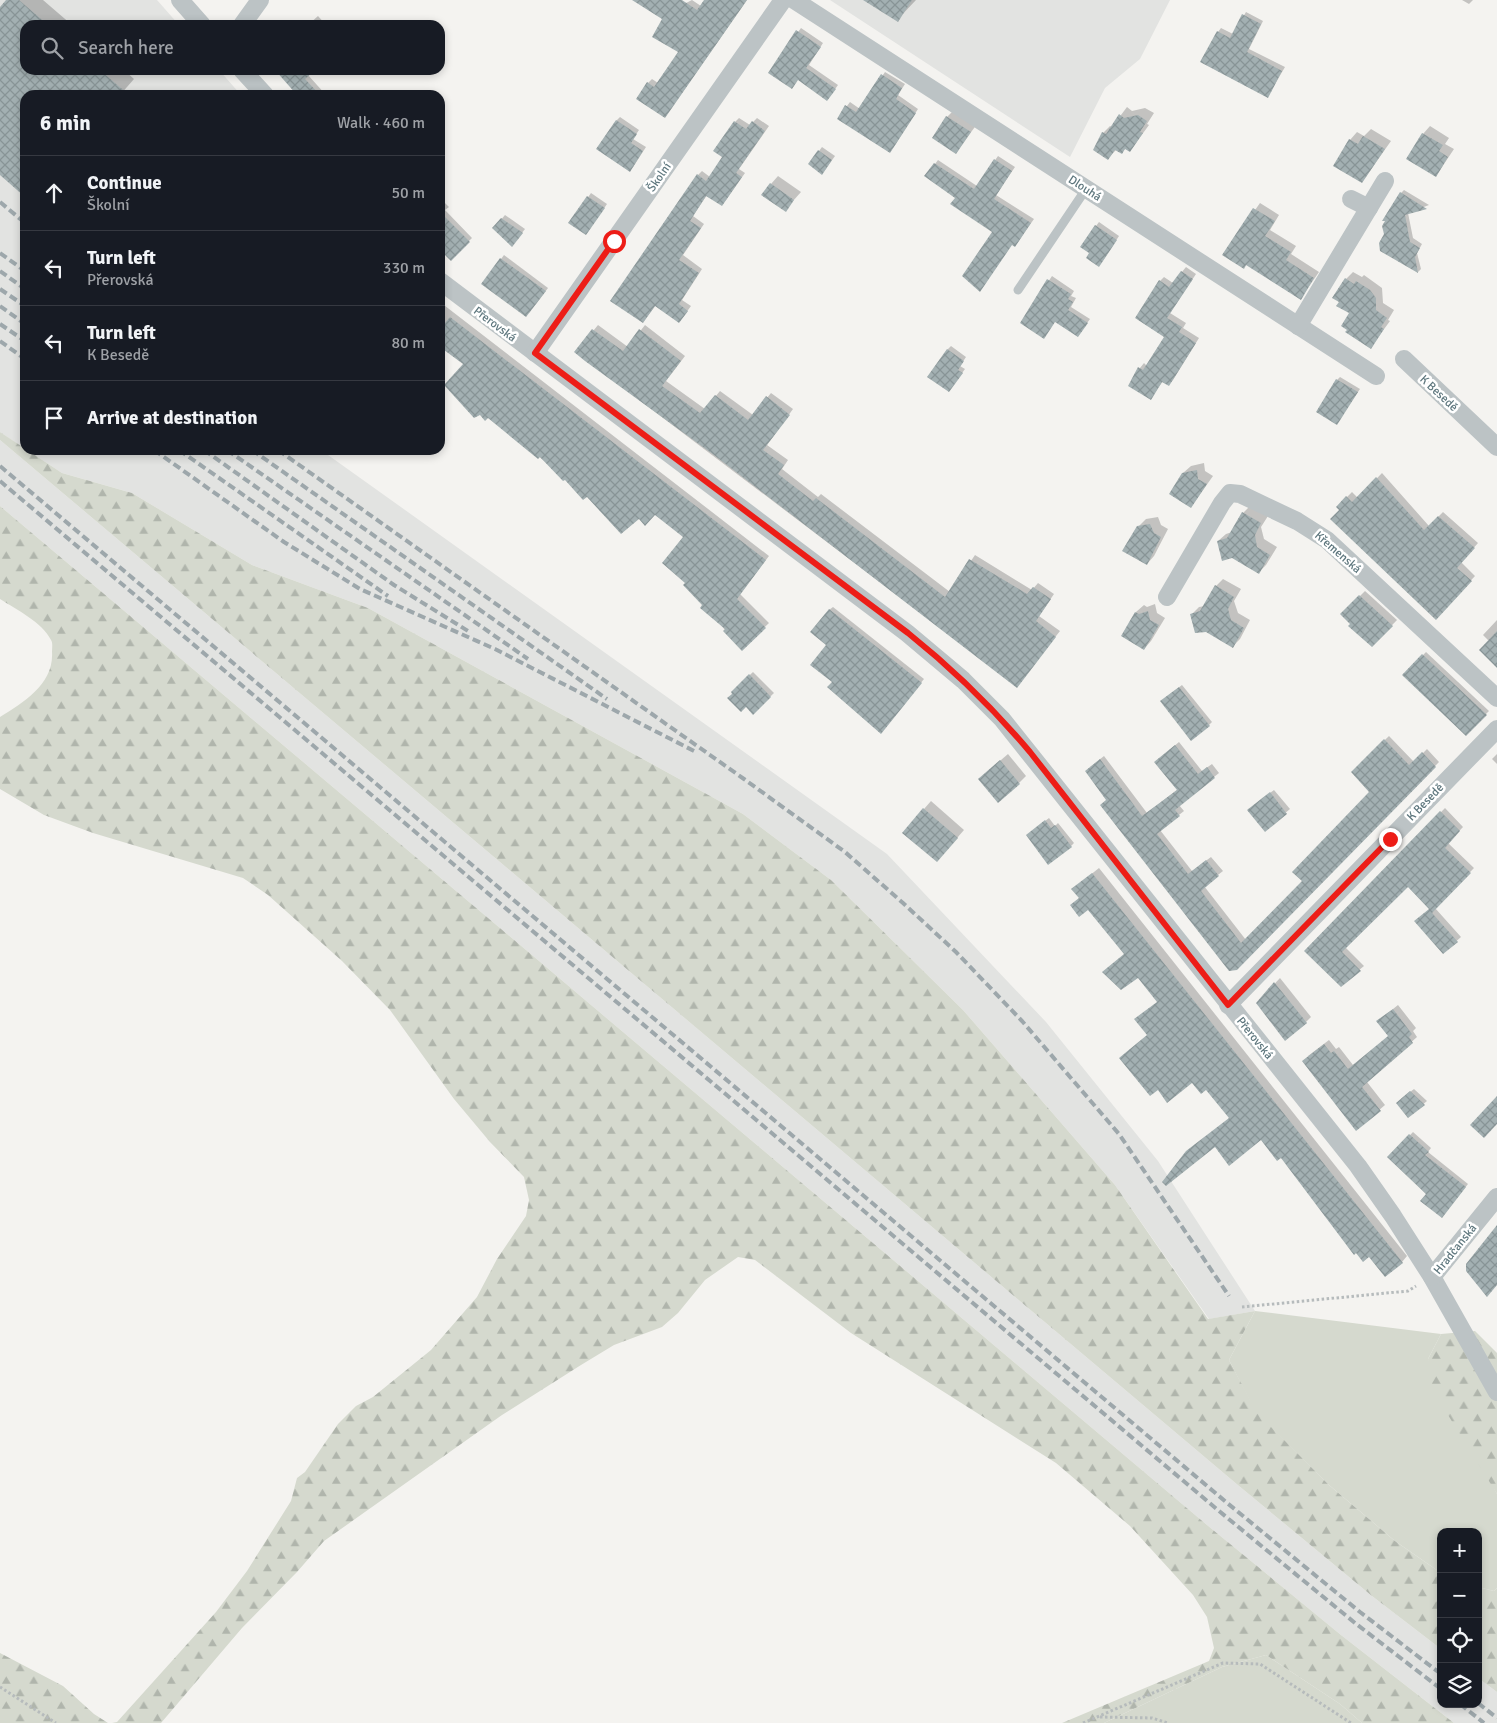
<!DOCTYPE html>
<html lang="en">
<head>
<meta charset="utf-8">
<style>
	body { margin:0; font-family:Signika,sans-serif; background:#20242c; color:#f1f3f6 }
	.controls { position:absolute; right:15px; bottom:15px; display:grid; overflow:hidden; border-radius:10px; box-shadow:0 2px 8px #0003 }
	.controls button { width:45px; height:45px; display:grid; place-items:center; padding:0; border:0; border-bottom:1px solid #363941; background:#171b24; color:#f1f3f6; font:25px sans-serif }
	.stop { position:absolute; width:15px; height:15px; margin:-11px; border:4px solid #ed1d17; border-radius:50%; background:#fff }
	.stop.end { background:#ed1d17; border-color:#fff; box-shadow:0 1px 5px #0008 }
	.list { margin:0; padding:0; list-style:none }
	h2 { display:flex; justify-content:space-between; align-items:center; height:65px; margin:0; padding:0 20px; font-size:21px }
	h2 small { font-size:16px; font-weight:400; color:#9ea1a6 }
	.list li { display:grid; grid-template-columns:32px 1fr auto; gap:15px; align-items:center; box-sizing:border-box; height:75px; padding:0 20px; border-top:1px solid #363941 }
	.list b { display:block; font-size:19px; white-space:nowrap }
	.list p { margin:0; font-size:16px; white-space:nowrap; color:#9ea1a6 }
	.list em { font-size:16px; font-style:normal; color:#9ea1a6 }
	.icon { flex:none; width:28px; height:28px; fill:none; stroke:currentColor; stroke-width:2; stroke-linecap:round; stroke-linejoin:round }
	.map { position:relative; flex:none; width:1497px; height:1723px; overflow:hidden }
	.search { position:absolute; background:#171b24; box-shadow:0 2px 8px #0003; left:20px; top:20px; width:425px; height:55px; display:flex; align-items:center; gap:12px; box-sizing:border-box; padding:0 18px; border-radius:15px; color:#9ea1a6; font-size:19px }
	.panel { position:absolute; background:#171b24; box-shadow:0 2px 8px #0003; left:20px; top:90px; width:425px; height:365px; border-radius:15px }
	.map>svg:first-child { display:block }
</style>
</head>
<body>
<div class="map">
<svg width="1497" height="1723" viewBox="0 0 1497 1723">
	<defs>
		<pattern id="forest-firs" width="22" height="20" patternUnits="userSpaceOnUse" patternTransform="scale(1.25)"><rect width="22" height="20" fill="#d5d9ce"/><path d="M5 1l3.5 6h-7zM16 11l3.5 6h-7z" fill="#b0b5ac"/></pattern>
		<pattern id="building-cross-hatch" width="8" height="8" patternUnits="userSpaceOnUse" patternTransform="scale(1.25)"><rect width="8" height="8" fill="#a3b0b2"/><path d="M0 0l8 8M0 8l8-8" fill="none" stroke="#889496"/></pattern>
	</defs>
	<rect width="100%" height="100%" fill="#f4f3f0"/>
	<g fill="#e2e3e1">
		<path d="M0,0H157L179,25H25V70H219L241,95H25V449L0,432Z"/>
		<path d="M830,0H1170L1140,59L1105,88L1070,157Z"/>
		<path d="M0,440L1239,1486L1372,1596L1441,1649V1704H1478V1678L1497,1692V1723H1454L1341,1635L1207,1525L0,506Z"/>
		<path d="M27,450H321L887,854L1046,1022L1158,1161L1255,1311L1209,1319L1115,1185L963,1010L831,880L743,814L368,608L252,565L132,493L62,473Z"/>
	</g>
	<g fill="#d5d9ce">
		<path d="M1255,1311L1441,1334L1428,1359L1497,1494V1588L1494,1591L1478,1587V1532H1441V1573L1395,1541L1329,1485L1256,1413L1229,1360Z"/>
		<path d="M1266,1655L1340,1704L1362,1723H1104L1222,1667Z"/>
	</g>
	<g fill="url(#forest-firs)">
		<path d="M0,432L62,473L132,493L252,565L368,608L743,814L831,880L963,1010L1115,1185L1208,1319L1255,1311L1229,1360L1257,1413L1329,1485L1395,1541L1441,1573V1649L1372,1596L1239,1486L0,440Z"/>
		<path d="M0,506L1207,1525L1341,1635L1454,1723H1362L1340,1704L1266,1655L1222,1667L1104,1723H1062L1209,1661L1214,1648L1207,1617L1193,1595L1130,1526L1056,1463L851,1333L755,1260L738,1257L705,1280L678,1313L662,1327L614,1345L581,1365L502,1415L324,1541L297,1572L242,1628L161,1723H112L117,1722L216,1612L247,1571L291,1501L297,1478L305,1472L338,1424L356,1406L373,1397L431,1350L477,1297L497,1259L526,1216L529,1200L524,1177L490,1142L454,1099L390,1010L342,961L268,895L243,878L93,833L44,815L0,789V717C24,702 54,684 52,652C52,648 53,643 51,640C42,622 17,610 0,599Z"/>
		<path d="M1475,1331L1497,1353V1494L1430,1386L1428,1359L1441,1334Z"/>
		<path d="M1478,1587L1494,1591L1497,1588V1692L1478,1678Z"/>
		<path d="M0,1653L63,1686L94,1714L108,1723H0Z"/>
	</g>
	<g fill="#0003">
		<path d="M7,0H43L72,25H25V70H124L134,79L120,95H25V195L0,173V8Z"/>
		<path d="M641,0H675L686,3L692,0L701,6L705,0H747L668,113L648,83L652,79L658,83L680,51L663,19Z"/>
		<path d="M866,0H916L897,20Z"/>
		<path d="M1462,0H1473L1469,4Z"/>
		<path d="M1246,12L1263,21L1249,49L1285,67L1268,96L1218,32L1221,28L1233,34Z"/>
		<path d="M318,16L326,25H308Z"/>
		<path d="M801,28L823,43L809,65L838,85L830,96L798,79L769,73Z"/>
		<path d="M277,70H313L308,75L326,95H299Z"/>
		<path d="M885,72L905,84L898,95L918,109L893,148L838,118L850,102L860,109Z"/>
		<path d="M1127,107L1132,111L1145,108L1154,113L1147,124L1149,125L1130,151L1126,148L1122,152L1117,149L1108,158L1103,133L1110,126L1112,127Z"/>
		<path d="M954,110L977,124L956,153L947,117Z"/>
		<path d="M620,117L639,130L633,139L646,147L633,167L616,121Z"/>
		<path d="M739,118L750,125L757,118L769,126L739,169L745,173L726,200L722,204L707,195L693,216L704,224L683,255L702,269L682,300L691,306L683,317L656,305L643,322L698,175L702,171L710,177L724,157L735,122Z"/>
		<path d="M1430,126L1449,138L1445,144L1454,149L1436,176L1423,134Z"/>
		<path d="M1371,129L1391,141L1362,182L1350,140L1357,132L1364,136Z"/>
		<path d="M822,147L835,156L825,170L819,151Z"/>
		<path d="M998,156L1015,167L996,195L1034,219L1015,246L994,232L956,197L926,176L938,160L977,186Z"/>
		<path d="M778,176L801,192L785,210L771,184Z"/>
		<path d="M1404,190L1429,205L1408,213L1413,238L1422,244L1417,253L1421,269L1418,272L1385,234L1401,193Z"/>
		<path d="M591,193L607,204L589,230L570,223Z"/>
		<path d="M440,198L449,207L445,210L472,238L451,259L440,249Z"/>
		<path d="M1260,203L1279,215L1270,230L1296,246L1291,254L1319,272L1301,298L1247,264L1224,254Z"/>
		<path d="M505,215L525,229L515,242L494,228Z"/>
		<path d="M1099,222L1119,236L1102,262L1091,253L1096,226Z"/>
		<path d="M504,255L548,288L529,313L483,283Z"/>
		<path d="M1186,267L1196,274L1170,313L1186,323L1183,328L1199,338L1173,380L1168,385L1163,381L1151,398L1129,385L1140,368L1144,363L1147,366L1166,337L1160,281L1164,277L1173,283Z"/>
		<path d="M1353,272L1362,277L1364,275L1382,288L1383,303L1394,310L1388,320L1390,321L1371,347L1351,312L1346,279Z"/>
		<path d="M1052,276L1074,291L1071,296L1076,298L1071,307L1090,319L1078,336L1055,321L1044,337L1021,323Z"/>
		<path d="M440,302L769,556L740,594L769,623L742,649L703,605L687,583L685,537L655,514L639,517L587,495L488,416L465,364L440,345Z"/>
		<path d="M598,325L628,347L645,325L685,356L666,381L705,409L720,391L753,415L771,393L793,409L767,445L788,460L782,469L818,497L821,494L950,592L975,555L1032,590L1038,583L1054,594L1039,616L1060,631L1017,686L576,352Z"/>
		<path d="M951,346L966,357L960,366L965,369L952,387L947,350Z"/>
		<path d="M1340,377L1360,389L1337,423V380Z"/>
		<path d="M1204,463L1205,471L1213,476L1191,507L1183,473L1191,466Z"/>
		<path d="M1382,473L1429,526L1443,512L1478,543L1461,562L1475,576L1436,618L1338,506L1352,492L1358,498Z"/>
		<path d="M1250,506L1268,516L1261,527L1264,539L1277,547L1266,565L1259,572L1218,541L1226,534L1232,532L1243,513Z"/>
		<path d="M1158,517L1161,525L1168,529L1154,556L1147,564L1138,527L1146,519Z"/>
		<path d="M1223,579L1241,589L1234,601L1238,613L1250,620L1240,639L1233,646L1192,614L1199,607L1205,606L1216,586Z"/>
		<path d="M1365,591L1397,620L1372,646L1342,614Z"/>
		<path d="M1155,604L1157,613L1165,618L1151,641L1144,649L1122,636L1136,612L1144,605L1147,607Z"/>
		<path d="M833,607L924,679L884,729L833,682L828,645L829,610Z"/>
		<path d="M1497,620V666L1489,641L1483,635Z"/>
		<path d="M1426,652L1489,711L1466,734L1404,675Z"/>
		<path d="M753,672L774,693L753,713L732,692Z"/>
		<path d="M1182,685L1212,722L1209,725L1165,698Z"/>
		<path d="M1389,736L1414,762L1427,749L1439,762L1237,969L1107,799L1090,767L1104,756L1147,813L1178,789L1160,758L1179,742L1202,771L1212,764L1219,773L1179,805L1184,811L1160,830L1192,871L1211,857L1223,871L1204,886L1246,940L1304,881L1371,792L1352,772Z"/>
		<path d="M1008,754L1026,776L1019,783L987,772Z"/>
		<path d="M1497,754V764L1492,759Z"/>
		<path d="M1274,790L1290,809L1265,830L1252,807Z"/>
		<path d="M931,801L964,830L944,853L904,832Z"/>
		<path d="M1445,808L1463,827L1448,843L1474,868L1435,908L1461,937L1443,953L1430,909L1408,885L1345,947L1364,966L1341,985L1306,951Z"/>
		<path d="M1049,818L1055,826L1058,823L1074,843L1071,846L1031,832Z"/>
		<path d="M1099,868L1407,1256L1402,1262L1261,1139L1187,1152L1230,1118L1206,1088L1148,1035L1158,1001L1125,954L1080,898L1079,884Z"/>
		<path d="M1280,978L1311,1017L1306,1022L1257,1003Z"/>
		<path d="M1398,1005L1416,1028L1413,1031L1417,1037L1367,1082L1385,1105L1357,1129L1308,1056L1329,1040L1336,1049L1339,1047L1353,1065L1390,1036L1383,1017Z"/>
		<path d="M1414,1089L1427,1101L1409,1116L1401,1099Z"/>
		<path d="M1413,1132L1431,1148L1428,1152L1468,1184L1445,1213L1389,1157Z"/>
	</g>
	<g fill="url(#building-cross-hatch)">
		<path d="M6,0H19L48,25H25V70H100L129,95H25V197L0,175V7Z"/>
		<path d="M632,0H682L697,10L704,0H747L665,118L636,99L647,82L654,87L678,52L652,37L662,19Z"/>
		<path d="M863,0H912L898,22Z"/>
		<path d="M1242,14L1261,24L1247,52L1282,71L1268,98L1200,62L1217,31L1230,38Z"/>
		<path d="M796,30L821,47L806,68L836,89L827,101L798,80L792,89L768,73Z"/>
		<path d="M275,70H315L305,79L320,95H297Z"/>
		<path d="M881,74L902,88L896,99L916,113L890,153L837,119L845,105L856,112Z"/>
		<path d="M1119,114L1124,118L1138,115L1147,121L1140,132L1143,133L1130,152L1125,149L1122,154L1115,150L1108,160L1093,150L1102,132L1106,134Z"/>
		<path d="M946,116L971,132L956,154L932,138Z"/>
		<path d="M616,120L637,134L631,143L643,151L630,172L596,149Z"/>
		<path d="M734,121L746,129L752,121L765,131L736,173L742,177L722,206L706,196L690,221L701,228L679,260L699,273L679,304L688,311L679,323L655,306L643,323L610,301L697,174L706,181L722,157L713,151Z"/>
		<path d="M1422,133L1443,145L1439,151L1448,157L1436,177L1406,159Z"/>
		<path d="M1363,136L1385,149L1362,183L1333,166L1349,139L1358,144Z"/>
		<path d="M818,150L832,160L822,175L808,164Z"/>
		<path d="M994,159L1012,171L994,199L1031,223L1015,247L1012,245L980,292L962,276L992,232L950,204L955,198L924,176L934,163L974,189Z"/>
		<path d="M770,183L794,200L786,212L761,195Z"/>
		<path d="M1400,192L1427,209L1405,215L1410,242L1420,248L1415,257L1418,273L1380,251L1379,243L1384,234L1382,226L1385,221H1382Z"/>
		<path d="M587,196L605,208L586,235L568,223Z"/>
		<path d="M1253,208L1275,221L1265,236L1291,252L1286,260L1314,278L1301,300L1246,265L1244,269L1222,255Z"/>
		<path d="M440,212L470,242L451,261L440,250Z"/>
		<path d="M501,218L523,233L512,247L492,228Z"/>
		<path d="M1095,225L1117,240L1099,267L1086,258L1089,253L1080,247Z"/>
		<path d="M500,258L546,291L526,317L481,284Z"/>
		<path d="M1181,271L1193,279L1167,318L1182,327L1179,332L1196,343L1169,386L1162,382L1151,400L1128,386L1138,367L1143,370L1164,337L1135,318L1159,280L1169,287Z"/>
		<path d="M1345,278L1354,284L1356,281L1370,290L1376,298V310L1387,318L1381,327L1384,329L1371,349L1345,332L1347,330L1341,326L1349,313L1336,306L1339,302L1332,298Z"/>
		<path d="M1047,279L1071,294L1068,299L1073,302L1068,310L1088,323L1078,337L1055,322L1044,339L1020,323Z"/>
		<path d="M450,317L766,560L737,599L766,628L742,651L723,631L725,629L700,608L702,605L683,585L685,583L662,563L683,537L655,515L645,526L639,519L621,534L587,497L583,500L565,480L563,481L540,457L538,459L488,418L485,421L480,415L474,418L444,385L463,364L440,347V329Z"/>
		<path d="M592,329L623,351L639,329L681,361L662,386L700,413L715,395L748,420L766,396L790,415L763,450L784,465L778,474L813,501L816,498L945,597L969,559L1027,594L1033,587L1051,599L1036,621L1056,637L1017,688L714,455L585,361L574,352Z"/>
		<path d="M947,349L964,361L958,370L963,373L949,392L927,377Z"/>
		<path d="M1336,379L1358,392L1337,425L1316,412Z"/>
		<path d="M1197,470L1198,479L1207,484L1191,508L1169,494L1182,473Z"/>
		<path d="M1376,477L1424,530L1438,516L1475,548L1457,568L1472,581L1436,620L1330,519L1339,510L1336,507L1346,496L1352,502Z"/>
		<path d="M1242,512L1261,523L1255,535L1257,547L1270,555L1259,574L1232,558L1222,561L1217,541L1227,538Z"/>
		<path d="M1150,524L1154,533L1161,537L1147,565L1122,551L1137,526Z"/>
		<path d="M1215,585L1234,597L1228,609L1231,620L1244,628L1233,648L1206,632L1195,633L1190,614L1200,611Z"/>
		<path d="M1359,595L1393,626L1372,647L1348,626L1350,624L1340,614Z"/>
		<path d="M829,609L922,683L881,734L827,687L832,682L810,665L826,645L810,632Z"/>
		<path d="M1148,611L1150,620L1159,625L1144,650L1121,636L1135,612L1139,614Z"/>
		<path d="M1497,631V668L1479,650Z"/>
		<path d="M1422,654L1487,715L1466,736L1402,675Z"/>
		<path d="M749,674L771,697L753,715L746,707L741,712L727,698L732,694L731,692Z"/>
		<path d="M1179,687L1210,726L1191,741L1160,701Z"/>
		<path d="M1384,739L1409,765L1422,752L1436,767L1237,970L1229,971L1100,805L1106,800L1085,771L1100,759L1142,816L1177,790L1154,762L1175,745L1198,774L1207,767L1215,778L1175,810L1180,816L1157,834L1188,874L1206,860L1219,876L1201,891L1241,943L1302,881L1292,872L1369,792L1351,772Z"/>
		<path d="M1000,760L1020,784L998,803L978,779Z"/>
		<path d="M1270,792L1287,814L1265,832L1247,810Z"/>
		<path d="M923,808L958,838L937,862L902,833Z"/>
		<path d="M1440,811L1460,831L1445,848L1471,873L1432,913L1458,942L1443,954L1414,921L1429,909L1408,887L1342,952L1361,971L1341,987L1304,951Z"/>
		<path d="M1045,820L1051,828L1055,825L1072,847L1048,865L1026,835Z"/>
		<path d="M1092,873L1403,1263L1385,1277L1369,1257L1363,1262L1356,1253L1354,1255L1281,1158L1277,1161L1261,1140L1229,1166L1215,1147L1166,1186L1162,1182L1186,1151L1229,1118L1206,1090L1201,1094L1192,1083L1167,1103L1158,1090L1150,1096L1119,1058L1147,1035L1134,1019L1157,1002L1138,978L1121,990L1102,972L1124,954L1088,910L1079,917L1070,905L1079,898L1071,889Z"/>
		<path d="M1274,982L1307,1023L1285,1041L1256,1003Z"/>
		<path d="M1393,1009L1412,1034L1409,1037L1413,1043L1362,1087L1381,1111L1356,1131L1302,1061L1324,1044L1331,1053L1334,1051L1348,1069L1388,1036L1376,1021Z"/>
		<path d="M1410,1091L1425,1105L1408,1118L1396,1103Z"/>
		<path d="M1497,1096V1124L1484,1138L1470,1125Z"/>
		<path d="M1409,1134L1429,1152L1425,1155L1466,1187L1442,1218L1420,1201L1426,1194L1387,1157Z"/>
		<path d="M1497,1225V1285L1487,1297L1466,1271V1264Z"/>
	</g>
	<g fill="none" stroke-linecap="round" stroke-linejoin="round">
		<g stroke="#b6bbbc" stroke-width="3" stroke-dasharray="2.5 2.5" stroke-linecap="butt">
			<path d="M1242,1307L1408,1291L1416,1286"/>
			<path d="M0,1687L56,1723"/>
			<path d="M1100,1717L1152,1718L1168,1723"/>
			<path d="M1083,1723L1223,1663L1260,1664L1351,1723"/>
		</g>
		<path stroke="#bcc3c5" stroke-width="9" d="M1018,290L1086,189"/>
		<g stroke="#bcc3c5" stroke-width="18">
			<path d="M180,0L202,25"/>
			<path d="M794,0L1376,376"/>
			<path d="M242,25L260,0"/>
			<path d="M242,70L265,95"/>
			<path d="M1351,199L1369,208"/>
			<path d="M440,281L907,633L963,680L1002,719L1358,1166L1393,1216L1432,1277L1497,1392"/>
			<path d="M1298,326L1385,181"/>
			<path d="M535,353L783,0"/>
			<path d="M1404,359L1497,447"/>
			<path d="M1167,597L1222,503L1230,493L1240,494L1297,521L1327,540L1497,698"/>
			<path d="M1228,1005L1497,729"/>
			<path d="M1432,1277L1497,1197"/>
		</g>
		<g stroke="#9da7ab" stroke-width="4" stroke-dasharray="8 4" stroke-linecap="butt">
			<path d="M0,202L25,223"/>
			<path d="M0,253L25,271"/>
			<path d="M0,271L25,289"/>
			<path d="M0,289L25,306"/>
			<path d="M0,306L25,324"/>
			<path d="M0,324L25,341"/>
			<path d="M0,341L25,359"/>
			<path d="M154,450L284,542L360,589L495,649L694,751"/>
			<path d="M179,450L388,596"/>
			<path d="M204,450L394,585L468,631"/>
			<path d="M227,450L528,659"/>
			<path d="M252,450L607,699"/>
			<path d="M278,450L744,779L845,852L903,903L956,952L1022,1021L1119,1134L1229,1296"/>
			<path d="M0,466L1226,1502L1360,1612L1441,1674"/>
			<path d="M0,481L1219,1511L1355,1623L1441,1689"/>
			<path d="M1478,1703L1497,1718"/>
			<path d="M1460,1704L1484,1723"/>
		</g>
	</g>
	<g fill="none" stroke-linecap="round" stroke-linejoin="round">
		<path stroke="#ed1d17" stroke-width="6" d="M614,241L535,353L908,633C953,669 993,708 1030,752L1228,1005L1390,839"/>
	</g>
	<g text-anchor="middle" stroke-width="5" stroke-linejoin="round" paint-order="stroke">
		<g font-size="12" fill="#5d767d" stroke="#fff">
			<text transform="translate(659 177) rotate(-55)" y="4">Školní</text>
			<text transform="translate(1085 188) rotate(33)" y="4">Dlouhá</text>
			<text transform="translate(495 324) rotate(37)" y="4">Přerovská</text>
			<text transform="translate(1439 393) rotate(43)" y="4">K Besedě</text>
			<text transform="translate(1338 552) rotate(41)" y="4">Křemenská</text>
			<text transform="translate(1425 802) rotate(-46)" y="4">K Besedě</text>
			<text transform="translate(1255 1038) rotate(51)" y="4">Přerovská</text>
			<text transform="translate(1455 1249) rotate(-51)" y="4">Hradčanská</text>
		</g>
	</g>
</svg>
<div class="controls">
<button>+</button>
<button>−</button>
<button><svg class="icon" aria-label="locate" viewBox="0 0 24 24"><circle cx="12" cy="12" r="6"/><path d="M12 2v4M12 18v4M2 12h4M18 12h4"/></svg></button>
<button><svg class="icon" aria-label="layers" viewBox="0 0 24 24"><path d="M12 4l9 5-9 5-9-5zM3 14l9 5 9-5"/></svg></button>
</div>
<div class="stop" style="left:614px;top:241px"></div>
<div class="stop end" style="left:1390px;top:839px"></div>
<div class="search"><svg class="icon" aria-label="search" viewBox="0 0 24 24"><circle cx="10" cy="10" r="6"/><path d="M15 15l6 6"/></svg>Search here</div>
<section class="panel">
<h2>6 min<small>Walk · 460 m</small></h2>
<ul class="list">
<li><svg class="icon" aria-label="ahead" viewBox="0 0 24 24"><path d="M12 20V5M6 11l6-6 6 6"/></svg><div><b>Continue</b><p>Školní</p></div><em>50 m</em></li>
<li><svg class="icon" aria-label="left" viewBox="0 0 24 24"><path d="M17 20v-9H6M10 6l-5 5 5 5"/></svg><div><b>Turn left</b><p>Přerovská</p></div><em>330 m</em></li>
<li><svg class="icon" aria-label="left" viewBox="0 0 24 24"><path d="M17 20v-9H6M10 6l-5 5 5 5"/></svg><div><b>Turn left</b><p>K Besedě</p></div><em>80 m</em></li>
<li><svg class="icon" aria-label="arrive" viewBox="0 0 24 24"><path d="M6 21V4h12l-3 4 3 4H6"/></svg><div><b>Arrive at destination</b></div></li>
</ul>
</section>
</div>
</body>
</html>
